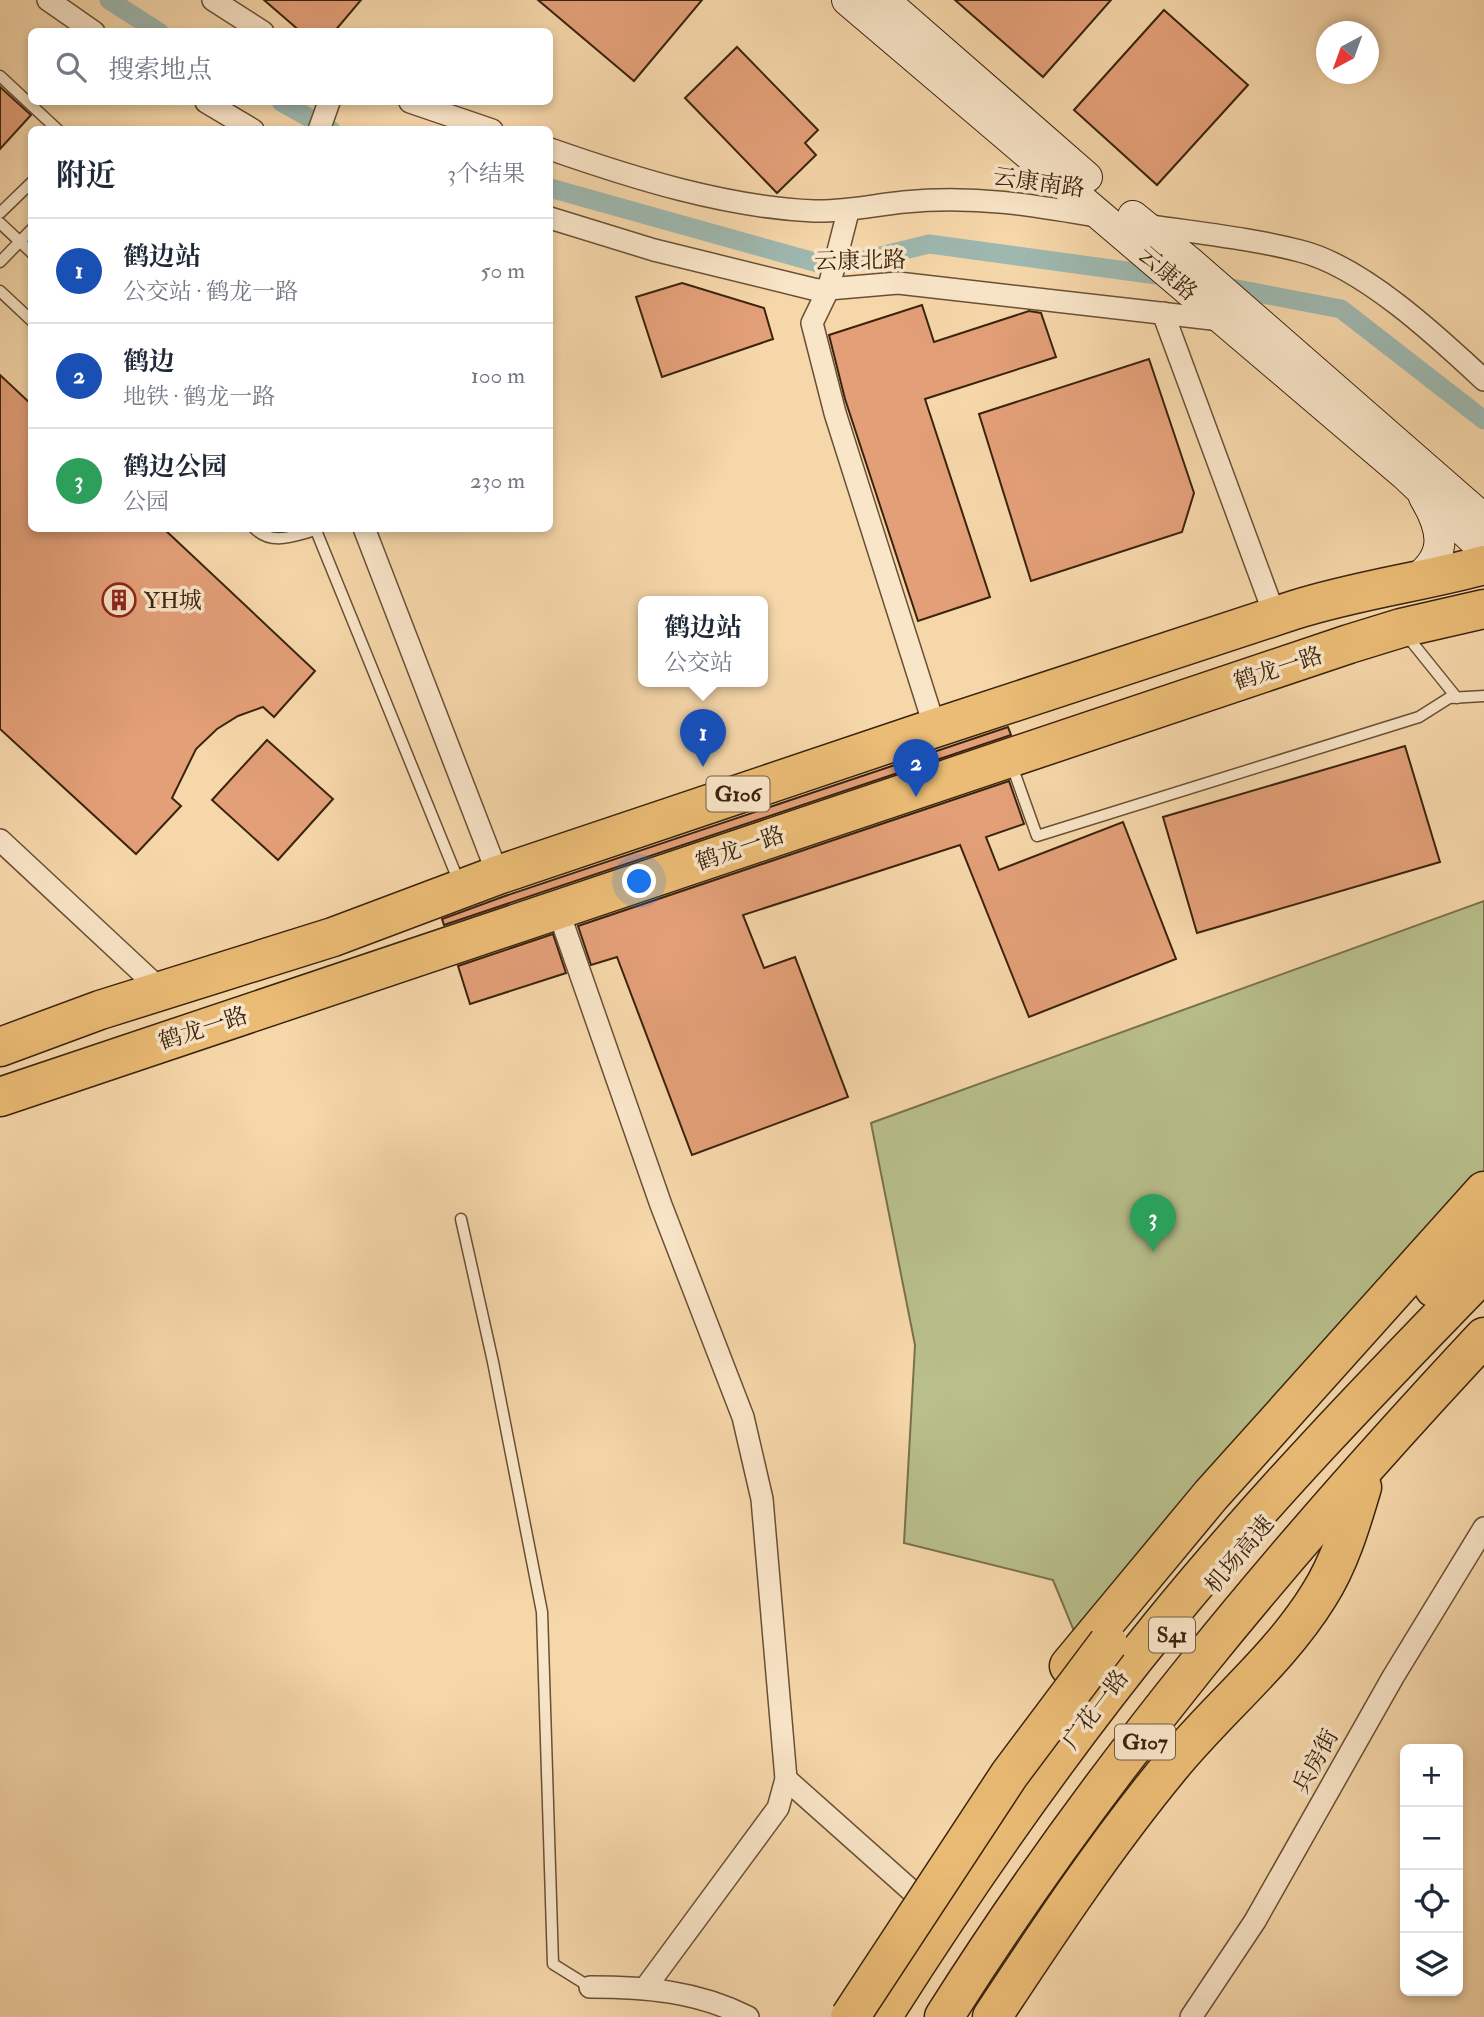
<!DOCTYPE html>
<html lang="zh">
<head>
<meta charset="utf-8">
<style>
	body { margin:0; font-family:"IM FELL Double Pica","Noto Serif SC",serif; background:#f2f2f3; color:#1f2937 }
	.controls { position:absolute; right:21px; bottom:21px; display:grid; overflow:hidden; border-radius:10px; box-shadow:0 4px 10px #0003 }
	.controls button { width:63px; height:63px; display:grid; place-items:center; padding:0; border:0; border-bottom:2px solid #e0e1e3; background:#fff; color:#1f2937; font:35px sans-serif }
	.compass { position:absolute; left:1316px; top:21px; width:63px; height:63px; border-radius:50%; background:#fff; box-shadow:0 4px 10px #0003; rotate:221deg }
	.you { position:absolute; left:640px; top:882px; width:24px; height:24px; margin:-18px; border:5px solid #fff; border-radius:50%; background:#1a73e8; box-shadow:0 0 0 10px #1a73e833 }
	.badge { display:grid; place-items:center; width:46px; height:46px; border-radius:50%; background:#0b8043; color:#fff; font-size:23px; font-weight:700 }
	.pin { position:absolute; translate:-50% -58px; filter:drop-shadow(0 2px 4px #0008) }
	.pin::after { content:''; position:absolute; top:37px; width:24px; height:21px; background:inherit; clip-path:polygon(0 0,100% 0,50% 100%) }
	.popup { position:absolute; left:638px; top:596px; width:130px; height:91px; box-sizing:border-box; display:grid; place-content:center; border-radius:10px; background:#fff; filter:drop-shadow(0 2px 5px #0005); font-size:23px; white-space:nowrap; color:#747a83 }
	.popup b { font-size:26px; color:#1f2937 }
	.popup::after { content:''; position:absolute; left:50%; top:100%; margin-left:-14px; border:14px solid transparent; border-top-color:#fff }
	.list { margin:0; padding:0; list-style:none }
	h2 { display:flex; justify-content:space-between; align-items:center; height:91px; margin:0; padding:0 28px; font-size:30px }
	h2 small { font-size:23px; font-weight:400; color:#747a83 }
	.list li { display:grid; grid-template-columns:46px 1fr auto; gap:21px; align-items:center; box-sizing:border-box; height:105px; padding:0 28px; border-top:2px solid #e0e1e3 }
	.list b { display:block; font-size:26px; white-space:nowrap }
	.list p { margin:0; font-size:23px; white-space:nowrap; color:#747a83 }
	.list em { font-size:23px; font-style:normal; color:#747a83 }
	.icon { flex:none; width:38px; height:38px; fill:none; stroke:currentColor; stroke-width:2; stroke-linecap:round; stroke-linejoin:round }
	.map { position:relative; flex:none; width:1484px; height:2017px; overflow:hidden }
	.search { position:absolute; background:#fff; box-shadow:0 4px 10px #0003; left:28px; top:28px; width:525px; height:77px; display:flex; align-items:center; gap:18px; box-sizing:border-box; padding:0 24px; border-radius:10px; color:#747a83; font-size:26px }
	.panel { position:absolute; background:#fff; box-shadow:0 4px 10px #0003; left:28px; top:126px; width:525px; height:406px; border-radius:10px }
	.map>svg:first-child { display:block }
</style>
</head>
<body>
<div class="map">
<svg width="1484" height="2017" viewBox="0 0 1484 2017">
	<rect width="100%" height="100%" fill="#f6d7aa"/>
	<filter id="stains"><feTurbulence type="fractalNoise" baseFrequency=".00286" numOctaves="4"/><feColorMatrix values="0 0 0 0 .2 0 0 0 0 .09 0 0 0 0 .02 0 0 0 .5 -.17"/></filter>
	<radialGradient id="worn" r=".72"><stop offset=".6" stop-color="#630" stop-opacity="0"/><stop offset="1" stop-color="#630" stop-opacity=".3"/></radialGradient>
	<path fill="#b8bf8b" stroke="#79714c" stroke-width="2" d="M1484,901V1204L1076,1636L1053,1580L904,1543L915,1345L871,1123Z"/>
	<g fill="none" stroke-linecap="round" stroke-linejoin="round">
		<g stroke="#9eb8b0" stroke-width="19">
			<path d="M109,0L159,32"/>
			<path d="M281,102L331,130"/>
			<path d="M550,188L818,263L860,261L929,244L1171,277"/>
			<path d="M1221,286L1341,309L1484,420"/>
		</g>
	</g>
	<g fill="#e39f78" stroke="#3a230d" stroke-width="2">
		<path d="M264,0H361L334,32H301Z"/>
		<path d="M538,0H702L634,81Z"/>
		<path d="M955,0H1111L1043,77Z"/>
		<path d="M1164,10L1248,85L1157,185L1074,110Z"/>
		<path d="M737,47L818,130L805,143L816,155L777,193L685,98Z"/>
		<path d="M0,87L31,115L0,149Z"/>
		<path d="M682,283L764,308L773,339L662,377L636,297Z"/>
		<path d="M922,305L934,342L1029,311L1041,313L1056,357L925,399L990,597L918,621L845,399L829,335Z"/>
		<path d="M1149,359L1194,493L1182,532L1031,581L979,414Z"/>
		<path d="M0,375L32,405V528H163L315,671L274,717L263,707L238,716L217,729L196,749L172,798L181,806L136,854L0,729Z"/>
		<path d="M1008,727L1011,735L444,925L442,919L505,896Z"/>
		<path d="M267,740L333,799L278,860L212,800Z"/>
		<path d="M1405,746L1440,862L1197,933L1163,817Z"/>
		<path d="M1009,781L1024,824L986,837L999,870L1123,822L1176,959L1029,1017L960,845L743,915L764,968L795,957L848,1097L692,1155L617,957L591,965L578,926Z"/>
		<path d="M553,934L566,973L470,1004L458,966Z"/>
	</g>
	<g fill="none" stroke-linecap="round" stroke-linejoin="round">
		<defs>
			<g id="lane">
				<path d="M0,76L58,130"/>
				<path d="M0,213L32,182"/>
				<path d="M0,223L32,253"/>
				<path d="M0,262L32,229"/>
				<path d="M0,291L32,321"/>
				<path d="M254,528C272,546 293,536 316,530"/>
				<path d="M315,528L459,882"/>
				<path d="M1407,636L1457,698"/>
				<path d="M1011,763L1037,836L1419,717L1449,698L1484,696"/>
				<path d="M461,1219L493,1362L542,1612L553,1964L590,1987"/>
			</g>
			<g id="street">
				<path d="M48,0L94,32"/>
				<path d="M213,0L263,32"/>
				<path d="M206,102L253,130"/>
				<path d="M410,102L492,130"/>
				<path d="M319,130L329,102"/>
				<path d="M550,149C633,178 725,207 814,211C846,212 874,205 904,202C974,195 1033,205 1101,217"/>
				<path d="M848,212L828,290L812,323L835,413L935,728"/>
				<path d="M550,218L654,250L817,290L898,283L1221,320"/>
				<path d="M1146,225C1197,233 1250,238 1300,251C1362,266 1438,337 1484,380"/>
				<path d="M1163,313L1275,616"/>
				<path d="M364,528L498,875"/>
				<path d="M0,840L162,991"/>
				<path d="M558,910L661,1205L743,1417L762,1499L786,1779L778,1808L646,1987"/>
				<path d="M786,1779L932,1909"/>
				<path d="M590,1987C645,1987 697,1991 748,2017"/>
				<path d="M1191,2017L1255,1921L1393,1677L1484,1528"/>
			</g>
			<g id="secondary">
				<path d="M847,0L1405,475L1484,550"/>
				<path d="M884,0L1087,177"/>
				<path d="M1133,216L1191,263L1484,519"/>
				<path d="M1411,583C1447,558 1446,534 1424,497"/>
			</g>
			<g id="highway">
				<path d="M0,1047L100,1010L333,937L498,875L935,728L1294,610C1357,590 1421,582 1484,565"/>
				<path d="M0,1097L1349,644L1401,628L1484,609"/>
				<path d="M1434,1288L1484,1233"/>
				<path d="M1069,1666L1211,1495L1484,1191"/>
				<path d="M882,2017C968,1881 1060,1749 1162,1624C1262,1501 1373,1386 1484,1272"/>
				<path d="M944,2017C1099,1771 1286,1549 1484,1337"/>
				<path d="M992,2017C1048,1932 1105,1846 1170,1767C1218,1708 1279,1660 1319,1595C1340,1562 1351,1524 1362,1487"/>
			</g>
		</defs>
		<use href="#lane" stroke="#695034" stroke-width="13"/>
		<use href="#street" stroke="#695034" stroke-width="24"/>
		<use href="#secondary" stroke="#3a230d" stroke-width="32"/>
		<use href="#highway" stroke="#3a230d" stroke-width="41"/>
		<use href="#lane" stroke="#f9e5c8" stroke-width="10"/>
		<use href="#street" stroke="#f9e5c8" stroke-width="21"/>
		<use href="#secondary" stroke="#f9e5c8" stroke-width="30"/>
		<use href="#highway" stroke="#ebbc75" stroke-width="38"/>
		<defs>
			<path id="highway-bridge" d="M850,2017L1009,1775L1108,1643"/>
		</defs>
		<use href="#highway-bridge" stroke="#3a230d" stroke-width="41" stroke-linecap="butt"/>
		<use href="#highway-bridge" stroke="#ebbc75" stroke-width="38"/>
	</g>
	<defs>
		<symbol id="building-ring" viewBox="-11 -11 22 22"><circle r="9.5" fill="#f9e5c8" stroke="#8f2418" stroke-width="1.5"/><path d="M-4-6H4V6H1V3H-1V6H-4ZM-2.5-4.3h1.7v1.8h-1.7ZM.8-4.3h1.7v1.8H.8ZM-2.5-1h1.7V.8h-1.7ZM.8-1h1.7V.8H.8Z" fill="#8f2418"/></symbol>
	</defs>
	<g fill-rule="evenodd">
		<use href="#building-ring" x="100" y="581" width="38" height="38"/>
	</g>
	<g text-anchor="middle" stroke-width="7" stroke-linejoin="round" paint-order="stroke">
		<g fill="#f9e5c8" stroke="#735d45" stroke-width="2">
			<rect x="706.5" y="776.5" width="63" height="35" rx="5"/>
			<rect x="1149" y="1617.5" width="46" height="35" rx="5"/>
			<rect x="1115" y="1724.5" width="60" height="35" rx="5"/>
		</g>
		<g font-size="21" font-weight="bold" fill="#3a230d">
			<text x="738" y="801">G106</text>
			<text x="1172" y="1642">S41</text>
			<text x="1145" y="1749">G107</text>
		</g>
		<g font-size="23" fill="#3a230d" stroke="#f9e5c8">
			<text transform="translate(1039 182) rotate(8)" y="8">云康南路</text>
			<text transform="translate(860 260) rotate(-1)" y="8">云康北路</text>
			<text transform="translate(1168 273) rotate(41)" y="8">云康路</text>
			<text transform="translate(1278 668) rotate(-18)" y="8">鹤龙一路</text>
			<text transform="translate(740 848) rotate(-19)" y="8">鹤龙一路</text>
			<text transform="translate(203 1028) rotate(-18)" y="8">鹤龙一路</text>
			<text transform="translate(1239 1554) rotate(-50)" y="8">机场高速</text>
			<text transform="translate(1095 1709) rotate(-53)" y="8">广花一路</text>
			<text transform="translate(1315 1761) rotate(-61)" y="8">兵房街</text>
		</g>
		<g font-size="23" fill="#3a230d" stroke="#f9e5c8" text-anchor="start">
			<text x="144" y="608">YH城</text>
		</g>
	</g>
	<rect width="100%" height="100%" filter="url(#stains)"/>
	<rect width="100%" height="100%" fill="url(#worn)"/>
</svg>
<div class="controls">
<button>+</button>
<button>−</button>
<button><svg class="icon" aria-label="locate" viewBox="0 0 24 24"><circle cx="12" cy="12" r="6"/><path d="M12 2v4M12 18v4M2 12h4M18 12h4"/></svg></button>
<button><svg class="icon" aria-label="layers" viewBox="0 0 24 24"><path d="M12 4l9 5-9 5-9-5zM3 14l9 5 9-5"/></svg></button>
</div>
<svg class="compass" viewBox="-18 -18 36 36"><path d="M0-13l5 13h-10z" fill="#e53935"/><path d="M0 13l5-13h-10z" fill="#747a83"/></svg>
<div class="you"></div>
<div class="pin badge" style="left:703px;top:767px;background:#1a4fb4">1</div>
<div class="popup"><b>鹤边站</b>公交站</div>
<div class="pin badge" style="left:916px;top:797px;background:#1a4fb4">2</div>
<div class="pin badge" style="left:1153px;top:1252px;background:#2e9e5b">3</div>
<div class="search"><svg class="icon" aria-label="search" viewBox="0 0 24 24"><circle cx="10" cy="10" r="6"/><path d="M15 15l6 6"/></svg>搜索地点</div>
<section class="panel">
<h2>附近<small>3个结果</small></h2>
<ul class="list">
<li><span class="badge" style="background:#1a4fb4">1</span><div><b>鹤边站</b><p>公交站 · 鹤龙一路</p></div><em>50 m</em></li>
<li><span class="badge" style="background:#1a4fb4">2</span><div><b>鹤边</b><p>地铁 · 鹤龙一路</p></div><em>100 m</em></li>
<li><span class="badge" style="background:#2e9e5b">3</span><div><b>鹤边公园</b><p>公园</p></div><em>230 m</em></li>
</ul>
</section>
</div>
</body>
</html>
